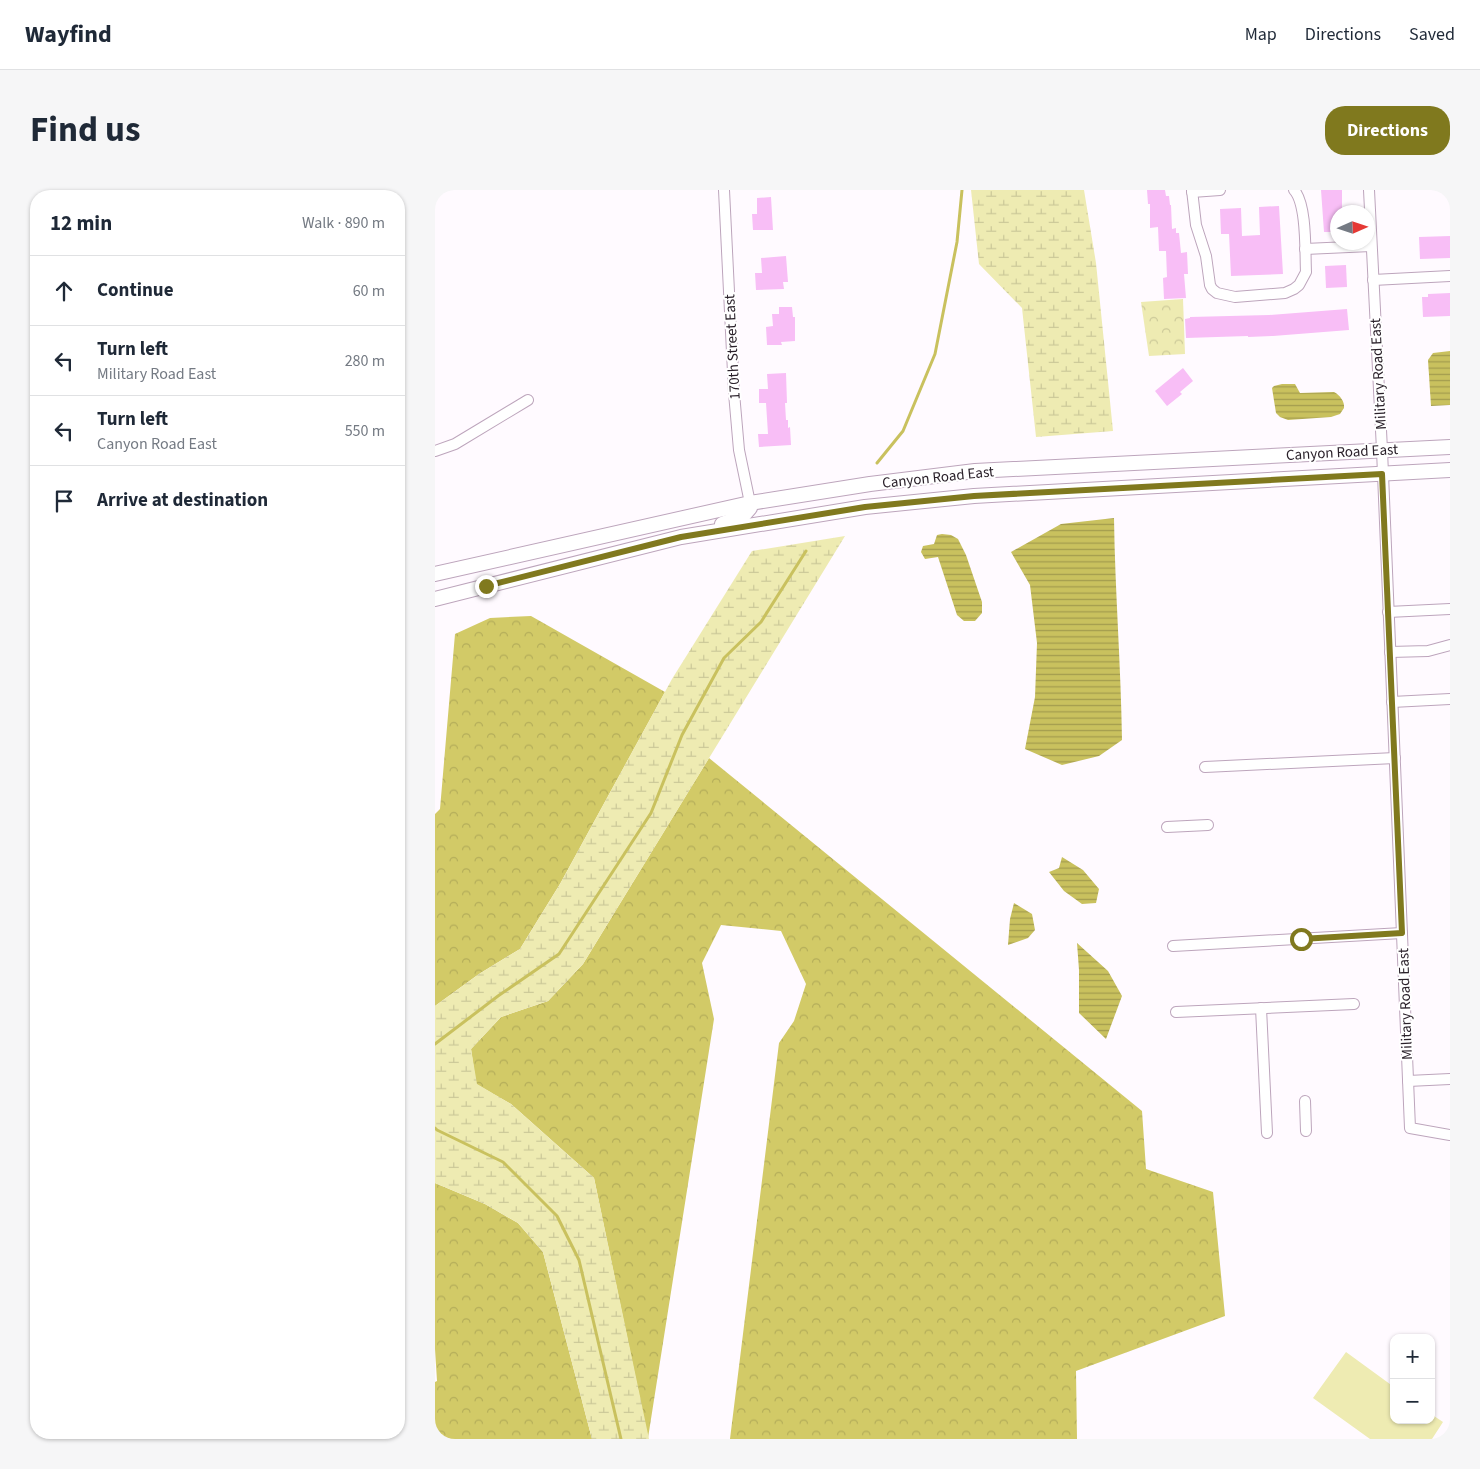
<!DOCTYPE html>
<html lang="en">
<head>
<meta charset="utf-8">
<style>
	body { margin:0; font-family:"Source Sans 3",sans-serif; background:#f6f6f7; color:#1f2937 }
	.controls { position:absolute; right:15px; bottom:15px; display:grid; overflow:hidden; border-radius:10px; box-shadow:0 1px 4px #0004 }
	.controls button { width:45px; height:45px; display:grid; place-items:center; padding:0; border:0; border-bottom:1px solid #e0e1e3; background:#fff; color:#1f2937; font:25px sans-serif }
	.compass { position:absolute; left:895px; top:15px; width:45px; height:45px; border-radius:50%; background:#fff; box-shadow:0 1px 4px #0004; rotate:87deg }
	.stop { position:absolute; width:15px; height:15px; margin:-11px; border:4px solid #80791e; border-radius:50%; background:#fff }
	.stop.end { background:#80791e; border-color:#fff; box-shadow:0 1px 5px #0008 }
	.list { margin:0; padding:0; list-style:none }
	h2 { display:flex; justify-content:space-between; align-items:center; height:65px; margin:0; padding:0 20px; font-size:21px }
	h2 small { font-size:16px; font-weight:400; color:#747a83 }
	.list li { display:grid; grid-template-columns:32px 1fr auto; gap:15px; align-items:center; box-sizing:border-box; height:70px; padding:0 20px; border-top:1px solid #e0e1e3 }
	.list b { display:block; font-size:19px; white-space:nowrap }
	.list p { margin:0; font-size:16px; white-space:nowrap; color:#747a83 }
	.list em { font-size:16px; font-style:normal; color:#747a83 }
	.icon { flex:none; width:28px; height:28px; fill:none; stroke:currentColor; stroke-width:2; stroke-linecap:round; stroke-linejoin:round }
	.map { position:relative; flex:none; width:1015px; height:1249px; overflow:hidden; border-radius:20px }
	header { display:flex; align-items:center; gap:30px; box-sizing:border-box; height:70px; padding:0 25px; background:#fff; border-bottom:1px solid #e0e1e3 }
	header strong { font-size:24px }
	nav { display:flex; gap:28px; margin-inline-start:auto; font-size:18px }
	.intro { display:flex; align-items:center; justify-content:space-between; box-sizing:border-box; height:120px; padding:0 30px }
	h1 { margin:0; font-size:35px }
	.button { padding:12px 22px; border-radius:20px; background:#80791e; color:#fff; font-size:18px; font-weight:700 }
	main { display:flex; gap:30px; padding:0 30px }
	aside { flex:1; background:#fff; border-radius:20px; box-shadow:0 1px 4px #0004 }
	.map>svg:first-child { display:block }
</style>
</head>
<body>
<header>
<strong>Wayfind</strong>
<nav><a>Map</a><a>Directions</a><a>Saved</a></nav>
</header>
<div class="intro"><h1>Find us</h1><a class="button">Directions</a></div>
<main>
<aside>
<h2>12 min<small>Walk · 890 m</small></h2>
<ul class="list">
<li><svg class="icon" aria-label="ahead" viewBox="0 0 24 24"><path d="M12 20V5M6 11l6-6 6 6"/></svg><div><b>Continue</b></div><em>60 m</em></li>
<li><svg class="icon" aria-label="left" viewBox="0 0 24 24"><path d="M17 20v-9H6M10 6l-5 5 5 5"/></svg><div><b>Turn left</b><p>Military Road East</p></div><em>280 m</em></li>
<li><svg class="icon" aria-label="left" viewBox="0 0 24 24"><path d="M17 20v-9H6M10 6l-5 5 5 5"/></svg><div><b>Turn left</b><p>Canyon Road East</p></div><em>550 m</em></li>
<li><svg class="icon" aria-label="arrive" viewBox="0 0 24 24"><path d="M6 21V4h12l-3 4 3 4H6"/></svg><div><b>Arrive at destination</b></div></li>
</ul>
</aside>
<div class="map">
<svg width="1015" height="1249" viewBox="0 0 1015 1249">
	<defs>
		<pattern id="forest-crowns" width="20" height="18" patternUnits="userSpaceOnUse" patternTransform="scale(1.25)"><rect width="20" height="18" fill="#d2ca67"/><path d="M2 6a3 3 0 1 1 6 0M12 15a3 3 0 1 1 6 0" fill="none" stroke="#b4ad5a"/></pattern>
		<pattern id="wetland-marsh" width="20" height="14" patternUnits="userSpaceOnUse" patternTransform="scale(1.25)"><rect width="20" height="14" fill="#eeebb2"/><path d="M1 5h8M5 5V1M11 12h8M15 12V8" fill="none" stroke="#ccc999"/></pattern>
		<pattern id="park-crowns" width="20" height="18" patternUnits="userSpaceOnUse" patternTransform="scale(1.25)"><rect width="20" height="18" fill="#eeebb2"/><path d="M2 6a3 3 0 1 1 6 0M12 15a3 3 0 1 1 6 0" fill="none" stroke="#ccc999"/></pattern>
		<pattern id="water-rules" width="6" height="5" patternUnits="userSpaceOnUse" patternTransform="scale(1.25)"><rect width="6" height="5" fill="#c9c15e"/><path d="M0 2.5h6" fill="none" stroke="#a39c4e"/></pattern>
	</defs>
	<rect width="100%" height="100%" fill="#fffaff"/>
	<g fill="url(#forest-crowns)">
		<path d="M96,426L230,502L125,694L85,759L44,784L0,816V624L5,619L20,444L55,428Z"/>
		<path d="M274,568L707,921L711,979L778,1002L790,1126L641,1181L642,1249H295L344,853L359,831L371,794L346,741L286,735L267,773L279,829L213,1248L159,988L76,914L41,894L36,859L66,827L113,811L148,774Z"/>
		<path d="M0,993L50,1014L83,1033L108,1062L157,1249H0V1192L2,1191L0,1159Z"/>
	</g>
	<g fill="url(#wetland-marsh)">
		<path d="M536,0H649L661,73L678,241L601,247L587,118L544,74Z"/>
		<path d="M410,346L148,774L113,811L66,827L36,859L42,894L76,914L159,988L214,1249H157L108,1062L83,1033L50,1014L0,993V816L44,784L85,759L125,694L237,489L317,361Z"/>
	</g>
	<path fill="url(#park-crowns)" d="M748,109L750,164L714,166L706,112Z"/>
	<path fill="#eeebb2" d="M911,1162L959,1197V1230H996V1224L1008,1232L997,1249H935L878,1208Z"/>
	<g fill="url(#water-rules)">
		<path d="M1015,161V215L996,216L993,170L998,163Z"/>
		<path d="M847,194H860L865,203L899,202C905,205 910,212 909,218L905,224L896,227L853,230L845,227L841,223L837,198L839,196Z"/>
		<path d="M679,328C680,402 686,476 687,550L664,566L627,575L590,559L600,507L602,453L595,395L576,362L626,334Z"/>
		<path d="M507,344L516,345L523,349L531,365L547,412V423L540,431H529L522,425L503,367L490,369L486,362L488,356L499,354L502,345Z"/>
		<path d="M627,667L648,680L664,699L661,713L647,714L629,701L614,682L624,678Z"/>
		<path d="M579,713L597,724L600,740L593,748L573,755L575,729Z"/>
		<path d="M642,753L673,781L687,806L671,849L644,823V780Z"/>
	</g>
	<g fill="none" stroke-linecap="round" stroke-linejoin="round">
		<g stroke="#c9c15e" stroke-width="3">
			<path d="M442,273L468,241L500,164L522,52L527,0"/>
			<path d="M0,854L63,806L124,764L216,623L247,545L289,468L326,432L371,361"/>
			<path d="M0,938L2,940L68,972L122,1026L144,1070L186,1249"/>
		</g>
	</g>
	<g fill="#f8bef6">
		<path d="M712,0H730L731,6H734L735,15H736L737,39L741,38V43H744L746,63L752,62L753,84H749L751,108L729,109L728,88L732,87L731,61H724L723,37L715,38V14H713Z"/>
		<path d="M886,0H907V22H902V42H889Z"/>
		<path d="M336,7L338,40H318L317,24H322V8Z"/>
		<path d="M844,16L848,84L796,86L794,44H786L785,19L806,18L807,46L825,45L824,17Z"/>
		<path d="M1015,46V68L985,69L984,47Z"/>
		<path d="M351,66L353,92H348L349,99L321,100L320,83H327L326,68Z"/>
		<path d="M911,75L912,97L891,98L890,76Z"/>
		<path d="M1015,103V126L988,127L987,107H993V104Z"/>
		<path d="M344,117H357L358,127H360V151L346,152L347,155H332L331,137L338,136L337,124H344Z"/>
		<path d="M912,119L914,140L838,146L813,147V146L751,148L750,129L755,128V127L834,125Z"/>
		<path d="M748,178L758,191L745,202L747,204L732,216L720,201Z"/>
		<path d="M351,183L352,213H350L351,230H353V238L355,237L356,255L324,257L323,244H333L331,213H324V199H333L332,184Z"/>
	</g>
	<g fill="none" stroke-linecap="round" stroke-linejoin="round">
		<defs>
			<g id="minor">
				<path d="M289,0L299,203L304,260L315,313"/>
				<path d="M757,0L761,35L771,66L775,95L777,99L782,103L800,107L850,103L859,99L864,95L871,82C870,62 872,14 859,0"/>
				<path d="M934,0L947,260L975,938L1015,945"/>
				<path d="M757,2L785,0"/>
				<path d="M870,59L936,56"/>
				<path d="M938,90L1015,86"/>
				<path d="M0,261L20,254L93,210"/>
				<path d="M953,422L1015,419"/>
				<path d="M955,462L993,461L1015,455"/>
				<path d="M957,512L1015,509"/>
				<path d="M770,577L960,568"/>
				<path d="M732,637L773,635"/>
				<path d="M738,756L967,743"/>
				<path d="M826,818L832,943"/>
				<path d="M741,822L919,814"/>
				<path d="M973,891L1015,889"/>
				<path d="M870,911L871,941"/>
			</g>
			<g id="major">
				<path d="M287,334L308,326L315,318V313"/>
				<path d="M0,384L315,313L435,294L540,281L1015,257"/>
				<path d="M0,409L246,347L430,317L539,306L1015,280"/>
			</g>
		</defs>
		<use href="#minor" stroke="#bda5bc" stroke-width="12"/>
		<use href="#major" stroke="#bda5bc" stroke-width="16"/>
		<use href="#minor" stroke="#fff" stroke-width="10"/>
		<use href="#major" stroke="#fff" stroke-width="14"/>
	</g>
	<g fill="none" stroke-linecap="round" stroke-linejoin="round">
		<path stroke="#80791e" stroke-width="6" d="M51,396L246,347L430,317L539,306L947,284L967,743L866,749"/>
	</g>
	<g text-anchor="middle" stroke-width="4" stroke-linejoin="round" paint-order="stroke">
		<g font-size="15" fill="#2a212a" stroke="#fff">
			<text transform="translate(297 157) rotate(-93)" y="5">170th Street East</text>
			<text transform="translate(943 184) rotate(-93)" y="5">Military Road East</text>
			<text transform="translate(907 262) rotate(-3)" y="5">Canyon Road East</text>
			<text transform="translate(503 287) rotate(-6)" y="5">Canyon Road East</text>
			<text transform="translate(970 814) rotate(-92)" y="5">Military Road East</text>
		</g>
	</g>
</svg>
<div class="controls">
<button>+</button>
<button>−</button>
</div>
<svg class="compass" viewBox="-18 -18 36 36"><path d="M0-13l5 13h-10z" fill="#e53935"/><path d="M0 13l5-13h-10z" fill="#747a83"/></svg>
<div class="stop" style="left:866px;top:749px"></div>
<div class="stop end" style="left:51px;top:396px"></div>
</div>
</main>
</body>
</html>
